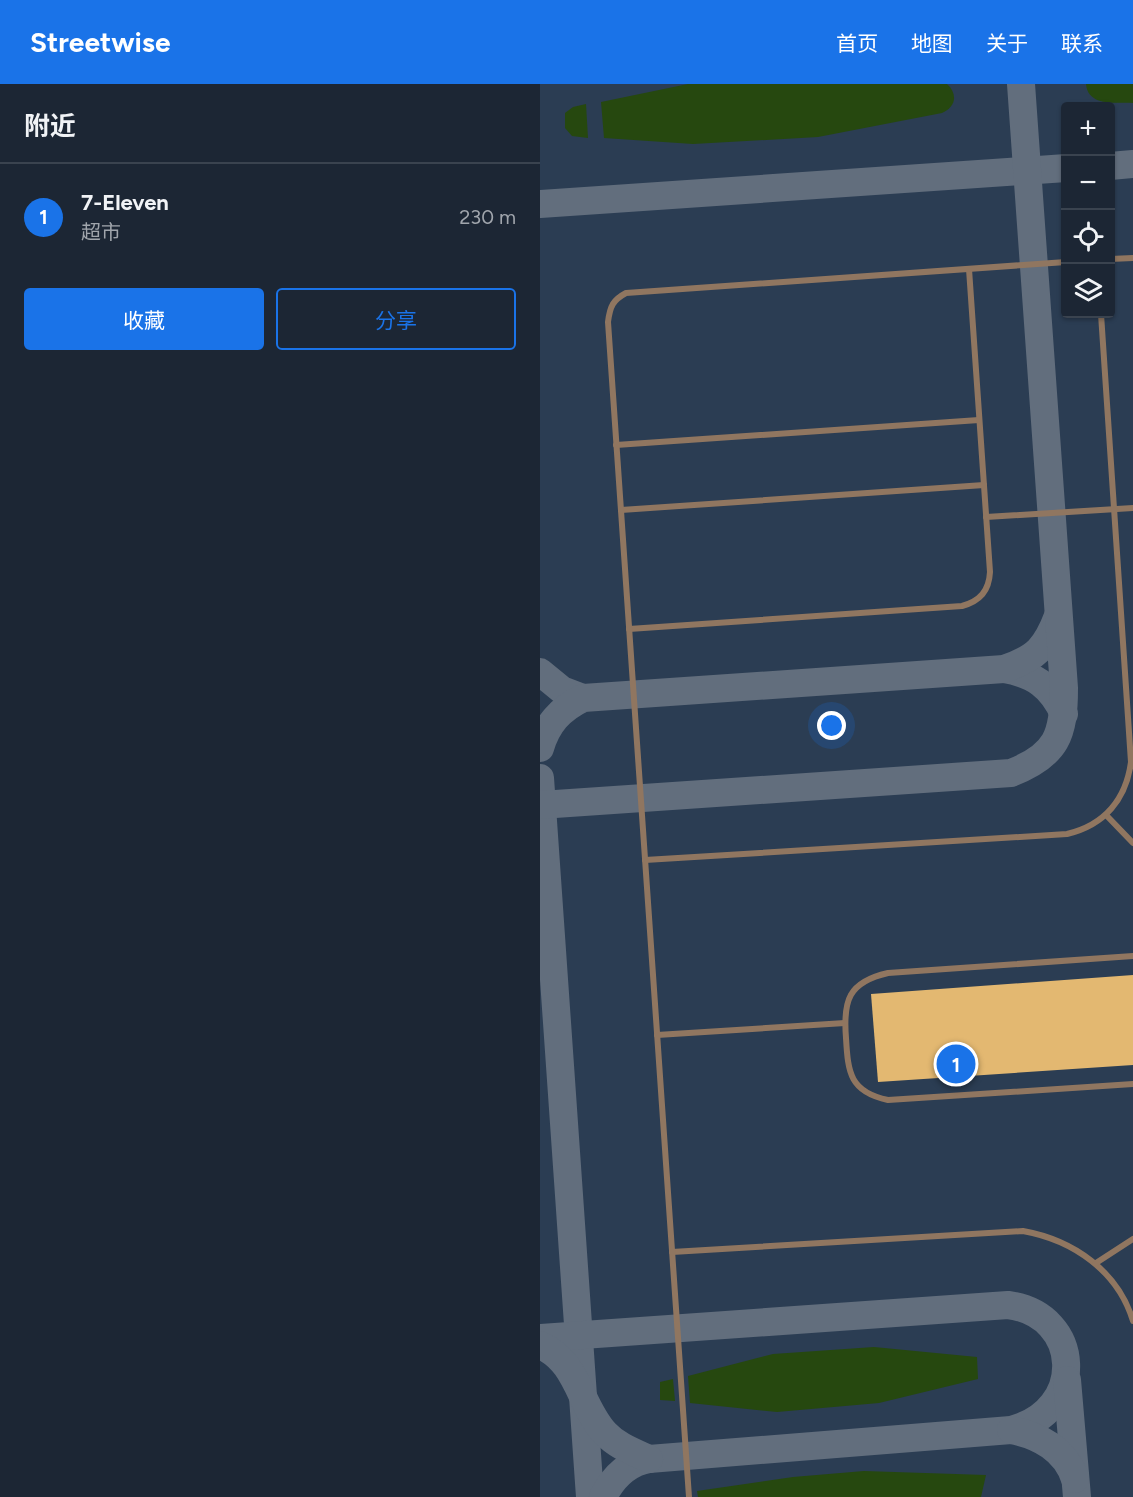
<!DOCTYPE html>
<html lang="zh">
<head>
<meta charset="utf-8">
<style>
	body { margin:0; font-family:Figtree,"Noto Sans SC",sans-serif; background:#293240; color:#f1f3f6 }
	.controls { position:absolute; right:18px; top:18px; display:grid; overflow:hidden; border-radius:6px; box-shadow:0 2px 4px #0004 }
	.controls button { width:54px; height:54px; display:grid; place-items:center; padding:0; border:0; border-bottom:2px solid #3a434f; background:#1c2634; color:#f1f3f6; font:30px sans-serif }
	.you { position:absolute; left:292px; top:642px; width:21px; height:21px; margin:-15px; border:4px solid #fff; border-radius:50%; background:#1a73e8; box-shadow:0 0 0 9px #1a73e833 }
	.badge { display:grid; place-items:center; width:39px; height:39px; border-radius:50%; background:#1a73e8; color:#fff; font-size:20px; font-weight:700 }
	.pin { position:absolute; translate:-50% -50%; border:3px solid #fff; box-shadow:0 2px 6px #0006 }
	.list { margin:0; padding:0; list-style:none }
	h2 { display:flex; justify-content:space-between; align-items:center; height:78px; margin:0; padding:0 24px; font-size:26px }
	h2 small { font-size:20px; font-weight:400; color:#a0a5ac }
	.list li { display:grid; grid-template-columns:39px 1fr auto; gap:18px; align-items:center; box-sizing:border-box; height:108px; padding:0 24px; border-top:2px solid #3a434f }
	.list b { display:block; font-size:22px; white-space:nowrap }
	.list p { margin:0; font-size:20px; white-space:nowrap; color:#a0a5ac }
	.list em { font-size:20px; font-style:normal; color:#a0a5ac }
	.actions { display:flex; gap:12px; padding:18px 24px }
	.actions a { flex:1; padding:14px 0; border:2px solid #1a73e8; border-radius:6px; text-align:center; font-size:21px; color:#1a73e8 }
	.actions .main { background:#1a73e8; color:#fff }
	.icon { flex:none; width:33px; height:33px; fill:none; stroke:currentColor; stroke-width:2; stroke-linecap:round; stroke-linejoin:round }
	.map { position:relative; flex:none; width:593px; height:1413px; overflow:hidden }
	header { display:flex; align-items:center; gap:36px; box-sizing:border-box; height:84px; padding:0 30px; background:#1a73e8; color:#fff }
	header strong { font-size:28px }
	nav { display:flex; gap:33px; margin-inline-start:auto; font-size:21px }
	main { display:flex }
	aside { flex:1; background:#1c2634 }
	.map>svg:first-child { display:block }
</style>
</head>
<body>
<header>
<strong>Streetwise</strong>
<nav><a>首页</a><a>地图</a><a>关于</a><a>联系</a></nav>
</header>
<main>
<aside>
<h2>附近<small></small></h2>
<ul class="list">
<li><span class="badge">1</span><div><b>7-Eleven</b><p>超市</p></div><em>230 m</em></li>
</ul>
<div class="actions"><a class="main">收藏</a><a>分享</a></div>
</aside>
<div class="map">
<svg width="593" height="1413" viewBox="0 0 593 1413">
	<rect width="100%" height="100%" fill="#253345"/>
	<path fill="#2b3d53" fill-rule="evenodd" d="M0,0H593V1413H0ZM526,22H570V230H526Z"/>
	<g fill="#26480f">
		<path d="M148,0H407C418,10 416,23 402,29L278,53L153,60L64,54L61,18Z"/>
		<path d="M546,0H593V19C576,18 548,23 546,0Z"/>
		<path d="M46,20L48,54L32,52L25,44V29L33,23Z"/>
		<path d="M334,1263L437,1273L438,1295L339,1319L237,1328L150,1319L148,1292L233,1270Z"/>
		<path d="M133,1295L135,1317L120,1316V1298Z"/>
		<path d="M324,1387L446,1391L441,1413H158L157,1407L253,1393Z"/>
	</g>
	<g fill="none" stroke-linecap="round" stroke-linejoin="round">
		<g stroke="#626e7d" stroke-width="28">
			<path d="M570,82L593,80"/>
			<path d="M0,120L526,84"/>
			<path d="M464,585C494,590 511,602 524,630"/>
			<path d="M0,588L22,606L43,614"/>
			<path d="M0,664C7,640 20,625 43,614L464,585C496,574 506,564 518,532"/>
			<path d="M0,694L50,1413"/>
			<path d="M0,721L471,689C517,671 524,651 524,604L481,0"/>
			<path d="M0,1254L468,1221C543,1231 547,1327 471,1346L109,1375C87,1379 73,1393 63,1413"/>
			<path d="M0,1261C39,1278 39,1321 65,1349C77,1362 94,1368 109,1375"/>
			<path d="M527,1296L537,1413"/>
			<path d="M471,1346C499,1351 526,1366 535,1395"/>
		</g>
	</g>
	<path fill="#e3b871" d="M593,891V981L338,998L331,910Z"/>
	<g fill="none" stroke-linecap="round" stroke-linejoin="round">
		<g stroke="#907660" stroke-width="6">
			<path d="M570,175L593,174"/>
			<path d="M76,361L439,336"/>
			<path d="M81,426L444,401"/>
			<path d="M446,433L593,424"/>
			<path d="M89,545L422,522C440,517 449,507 450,488L429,185"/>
			<path d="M567,732L593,759"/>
			<path d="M105,776L527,750C565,741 586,715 591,678L561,230"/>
			<path d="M593,872L348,889C308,898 303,917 306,954C308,989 310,1008 348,1016L593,1000"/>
			<path d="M117,951L305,939"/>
			<path d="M132,1168L483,1147C533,1156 578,1187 593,1237"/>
			<path d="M556,1179L593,1155"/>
			<path d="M149,1413L68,238C70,222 73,216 86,209L526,178"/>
		</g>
	</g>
</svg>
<div class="controls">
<button>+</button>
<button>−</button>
<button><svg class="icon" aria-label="locate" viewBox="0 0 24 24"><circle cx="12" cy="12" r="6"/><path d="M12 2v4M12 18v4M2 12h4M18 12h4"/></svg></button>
<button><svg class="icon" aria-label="layers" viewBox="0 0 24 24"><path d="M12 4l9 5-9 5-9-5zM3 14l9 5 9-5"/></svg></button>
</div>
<div class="you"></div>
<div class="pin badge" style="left:416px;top:980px">1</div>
</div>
</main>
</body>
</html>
